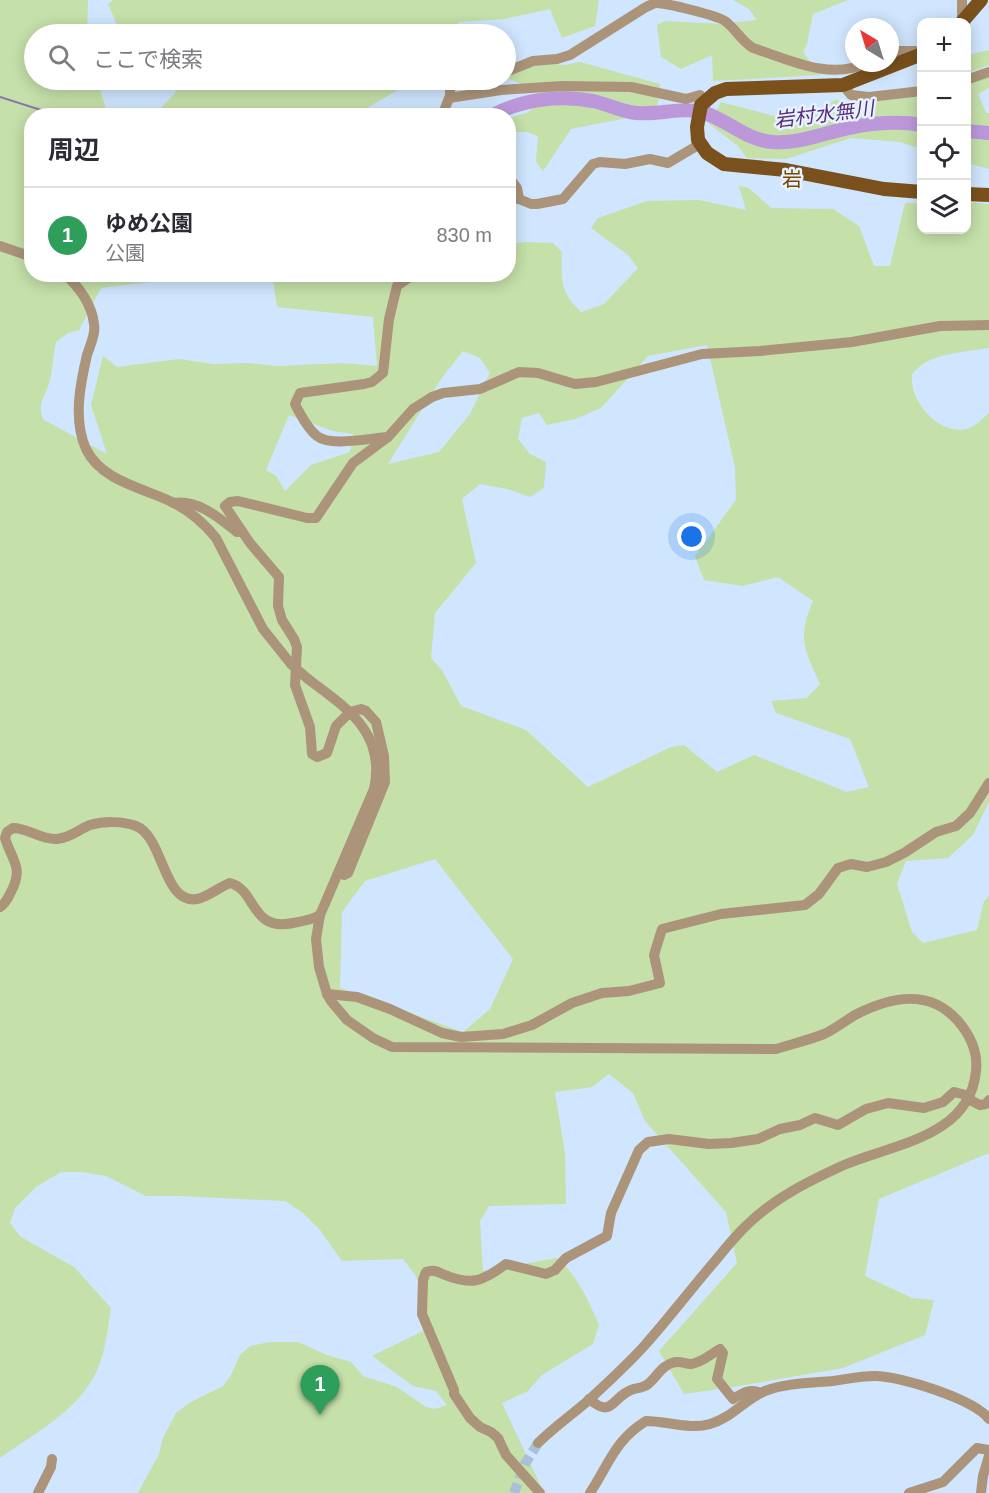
<!DOCTYPE html>
<html lang="ja">
<head>
<meta charset="utf-8">
<style>
	body { margin:0; font-family:Arial,"Noto Sans JP",sans-serif; background:#f7f7f7; color:#2b2b33 }
	.controls { position:absolute; right:18px; top:18px; display:grid; overflow:hidden; border-radius:12px; box-shadow:0 3px 15px #0003 }
	.controls button { width:54px; height:54px; display:grid; place-items:center; padding:0; border:0; border-bottom:2px solid #e1e1e2; background:#fff; color:#2b2b33; font:30px sans-serif }
	.compass { position:absolute; left:845px; top:18px; width:54px; height:54px; border-radius:50%; background:#fff; box-shadow:0 3px 15px #0003; rotate:322deg }
	.you { position:absolute; left:692px; top:537px; width:21px; height:21px; margin:-15px; border:4px solid #fff; border-radius:50%; background:#1a73e8; box-shadow:0 0 0 9px #1a73e833 }
	.badge { display:grid; place-items:center; width:39px; height:39px; border-radius:50%; background:#7c3aed; color:#fff; font-size:20px; font-weight:700 }
	.pin { position:absolute; translate:-50% -50px; filter:drop-shadow(0 2px 3px #0008) }
	.pin::after { content:''; position:absolute; top:32px; width:21px; height:18px; background:inherit; clip-path:polygon(0 0,100% 0,50% 100%) }
	.list { margin:0; padding:0; list-style:none }
	h2 { display:flex; justify-content:space-between; align-items:center; height:78px; margin:0; padding:0 24px; font-size:26px }
	h2 small { font-size:20px; font-weight:400; color:#7c7c81 }
	.list li { display:grid; grid-template-columns:39px 1fr auto; gap:18px; align-items:center; box-sizing:border-box; height:96px; padding:0 24px; border-top:2px solid #e1e1e2 }
	.list b { display:block; font-size:22px; white-space:nowrap }
	.list p { margin:0; font-size:20px; white-space:nowrap; color:#7c7c81 }
	.list em { font-size:20px; font-style:normal; color:#7c7c81 }
	.icon { flex:none; width:33px; height:33px; fill:none; stroke:currentColor; stroke-width:2; stroke-linecap:round; stroke-linejoin:round }
	.map { position:relative; flex:none; width:989px; height:1493px; overflow:hidden }
	.search { position:absolute; background:#fff; box-shadow:0 3px 15px #0003; left:24px; top:24px; width:492px; height:66px; display:flex; align-items:center; gap:15px; box-sizing:border-box; padding:0 21px; border-radius:33px; color:#7c7c81; font-size:22px }
	.panel { position:absolute; background:#fff; box-shadow:0 3px 15px #0003; left:24px; top:108px; width:492px; height:174px; border-radius:24px }
	.map>svg:first-child { display:block }
</style>
</head>
<body>
<div class="map">
<svg width="989" height="1493" viewBox="0 0 989 1493">
	<rect width="100%" height="100%" fill="#cfe6fe"/>
	<g fill="#c5e0a9" fill-rule="evenodd">
		<path d="M0,0H88L87,34H34V80H97L107,112L110,115L32,116V274L207,275L101,288L79,330L68,333L56,342C53,354 53,367 50,380C47,394 35,405 44,420L107,454L91,405L103,356L117,367L179,359L213,364L247,363L278,366L342,363L377,366L373,317L277,307L272,275L508,274L509,244L526,242L553,243L562,252C561,279 560,292 581,312L604,304L638,268L628,255L591,228L598,218L647,201L699,200L746,210L739,186L749,188L771,208L833,209L859,226L874,266H890L905,203H921L922,230H966L967,202L989,204V348C962,353 930,352 912,374C912,379 912,384 913,389C919,411 945,437 970,428C977,425 983,418 989,413V802L973,835L948,858L906,861L897,884L912,932L923,943L977,930L984,901L989,896V1153L879,1199L865,1276L912,1298L934,1300L925,1335L843,1368L733,1387L684,1394L659,1351L737,1263L726,1212L645,1121L633,1093L609,1074L592,1087L555,1092L565,1153L566,1204L489,1206L480,1221L483,1271L557,1258C577,1275 589,1301 599,1325L593,1344L542,1375L528,1391L502,1403L544,1493H138L159,1454L163,1438L176,1413L189,1403L223,1386L231,1375L240,1355L250,1346L270,1342H298L327,1355L351,1362L363,1376L397,1387L426,1407L435,1409L447,1405L436,1391L413,1386L372,1356L423,1331L427,1305L416,1276L403,1259L342,1261L320,1230L303,1213L285,1201L178,1196H146L106,1176L81,1172H61L36,1187L15,1208L10,1223L21,1237L74,1267L111,1308C107,1332 105,1359 92,1380C72,1414 31,1436 0,1458ZM707,345L735,467L736,500L695,556L704,580L742,586L778,577L813,601C797,639 804,648 820,684L807,698L771,701L776,713L850,739L869,787L847,792L754,755L717,772L684,745L671,747L588,787L526,730L461,706L442,670L431,658L435,613L476,563L462,499L480,484L507,489L530,497L544,488L546,462L530,454L518,439L522,418L539,413L547,425L575,419L601,408L648,356ZM463,351L480,358L490,373L470,414L439,452L388,464L441,379ZM289,415L333,431L353,434L350,452L311,465L285,491L276,476L266,470ZM435,859L513,959L490,1009L463,1032L340,988L342,912L365,881Z"/>
		<path d="M113,0H599L595,26L562,38L550,9L505,19L459,22L445,34H121L108,4Z"/>
		<path d="M733,0H848L813,14L807,44L803,52L820,75L713,81L712,55L681,69L661,57L657,25L665,21L721,24L757,20L749,9Z"/>
		<path d="M989,50V65L967,73V55Z"/>
		<path d="M506,60L564,65L580,62L660,84L657,112L571,129L543,171L536,162L538,136L527,132H508L509,118L529,112L543,94L506,77Z"/>
		<path d="M989,76V88L978,94L986,113H989V169L967,163L966,86Z"/>
		<path d="M170,80H415L355,115H154L176,92Z"/>
		<path d="M921,95V149L900,142L851,138L786,159L747,158L737,145L709,124L721,102L797,122L835,100L847,101Z"/>
	</g>
	<g fill="none" stroke-linecap="round" stroke-linejoin="round">
		<path stroke="#8977ad" stroke-width="2" d="M0,97L41,110L47,116"/>
		<g stroke="#bc98db" stroke-width="14">
			<path d="M491,116C522,99 559,95 593,101C608,104 622,112 637,113C656,115 679,108 697,111C724,116 744,140 772,142C801,144 826,132 853,127C875,123 899,121 922,125"/>
			<path d="M966,131L989,133"/>
		</g>
		<path stroke="#a9c1d8" stroke-width="10" stroke-dasharray="10 5" stroke-linecap="butt" d="M514,1493L525,1464L538,1443"/>
		<g stroke="#ab947a" stroke-width="10">
			<path d="M962,0V22"/>
			<path d="M890,53L896,51H922"/>
			<path d="M506,72L533,61L557,59L570,55L646,7C649,6 652,4 655,3C664,2 718,16 725,21C736,29 741,41 753,48C788,59 830,81 866,63"/>
			<path d="M966,80L989,72"/>
			<path d="M843,85L851,95L869,97L922,91"/>
			<path d="M450,98V88L460,81L467,80"/>
			<path d="M442,116L449,98L501,90L562,86L631,87L686,99L700,95L705,101"/>
			<path d="M508,176L517,188L519,199"/>
			<path d="M508,198L519,199L531,204H537L563,199L593,164L600,162L625,164L650,159L668,163L700,144"/>
			<path d="M0,246L32,257"/>
			<path d="M64,274C79,286 92,305 94,324C96,333 90,346 87,355C80,385 73,420 86,449C102,482 145,488 174,503C191,512 204,523 216,538L263,629L291,664"/>
			<path d="M388,437C371,438 330,447 317,436C308,429 300,414 295,404L300,393L364,384L372,382L383,373L389,319L397,286L414,274"/>
			<path d="M173,503C198,499 219,518 237,532L242,531"/>
			<path d="M308,679C348,709 386,733 374,789L320,915L316,939L319,967L327,994L331,1001L347,1020L373,1038L392,1047L776,1049C792,1044 809,1040 824,1034C835,1029 845,1021 855,1015C890,997 929,988 958,1021C971,1036 978,1052 976,1071C970,1137 893,1144 844,1165C809,1181 776,1197 748,1224C736,1235 725,1249 715,1261C691,1289 669,1318 645,1345C628,1364 608,1382 590,1399C573,1414 554,1427 538,1443"/>
			<path d="M339,872L344,875L348,873L385,782L384,756L376,722L366,711L361,709L350,712L336,726L327,753L317,757L312,754L310,727L295,685L297,647L294,639L282,620L278,606L279,577L250,543L225,506L230,502L238,501L307,518H316L353,463L388,437L413,409L432,397L443,393L480,389L519,372L538,373L575,384L596,382L702,354L760,351L852,342L940,326L989,325"/>
			<path d="M0,907C6,903 8,898 11,892C24,867 12,861 5,838L7,832L13,828C28,828 41,840 57,839C73,837 77,830 90,825C104,821 123,821 136,826C164,837 163,905 197,899C208,897 219,887 230,883C257,890 250,932 293,923C303,921 312,920 320,915"/>
			<path d="M327,994L357,997L390,1009L442,1033L461,1037L503,1034L532,1025L572,1003L602,993L629,991L660,983L654,955L662,929L721,914L805,905L819,894L838,868L851,864L867,867L886,862L904,853L936,832L956,826L970,813L989,783"/>
			<path d="M968,1099L980,1105L986,1104L989,1100"/>
			<path d="M589,1399C613,1419 611,1398 631,1390C637,1388 643,1388 648,1384C657,1377 661,1366 672,1363C680,1360 684,1364 691,1364C701,1363 711,1354 720,1349L723,1353L717,1379L733,1399C743,1393 749,1388 761,1393"/>
			<path d="M38,1493L51,1467L52,1459"/>
			<path d="M540,1493L506,1455L498,1438L491,1432L480,1427L470,1418L454,1394V1390L422,1314L423,1280L426,1272C434,1269 438,1272 445,1275C472,1286 483,1281 506,1264L546,1274L555,1270L566,1258L607,1236L611,1213L639,1150L648,1142L669,1139L709,1144L731,1143L758,1139L780,1129L800,1125L815,1118L838,1125L866,1109L888,1103L924,1108L943,1102L954,1092L970,1096"/>
			<path d="M590,1493C609,1464 615,1440 646,1421C667,1421 690,1430 710,1424C732,1418 745,1399 765,1391C786,1383 811,1383 833,1381C847,1379 861,1376 875,1376C900,1376 974,1399 989,1419"/>
			<path d="M909,1493L943,1482L977,1448L989,1450"/>
			<path d="M981,1493L983,1476L989,1456"/>
		</g>
		<g stroke="#7a511c" stroke-width="14">
			<path d="M962,22L981,0"/>
			<path d="M922,54L843,85L726,89L715,93L701,105L697,127L698,140L707,153L724,164L786,170L884,189L922,192"/>
			<path d="M966,194L989,195"/>
		</g>
		<path stroke="#ab947a" stroke-width="10" d="M291,664L308,679"/>
	</g>
	<g text-anchor="middle" stroke-width="5" stroke-linejoin="round" paint-order="stroke">
		<g font-size="20" font-style="italic" fill="#5c2d7c" stroke="#e6f2fe">
			<text transform="translate(824 114) rotate(-7)" y="7">岩村水無川</text>
		</g>
		<g font-size="20" fill="#7a4a00" stroke="#e6f2fe">
			<text x="792" y="186">岩</text>
		</g>
	</g>
</svg>
<div class="controls">
<button>+</button>
<button>−</button>
<button><svg class="icon" aria-label="locate" viewBox="0 0 24 24"><circle cx="12" cy="12" r="6"/><path d="M12 2v4M12 18v4M2 12h4M18 12h4"/></svg></button>
<button><svg class="icon" aria-label="layers" viewBox="0 0 24 24"><path d="M12 4l9 5-9 5-9-5zM3 14l9 5 9-5"/></svg></button>
</div>
<svg class="compass" viewBox="-18 -18 36 36"><path d="M0-13l5 13h-10z" fill="#e53935"/><path d="M0 13l5-13h-10z" fill="#7c7c81"/></svg>
<div class="you"></div>
<div class="pin badge" style="left:320px;top:1415px;background:#2e9e5b">1</div>
<div class="search"><svg class="icon" aria-label="search" viewBox="0 0 24 24"><circle cx="10" cy="10" r="6"/><path d="M15 15l6 6"/></svg>ここで検索</div>
<section class="panel">
<h2>周辺<small></small></h2>
<ul class="list">
<li><span class="badge" style="background:#2e9e5b">1</span><div><b>ゆめ公園</b><p>公園</p></div><em>830 m</em></li>
</ul>
</section>
</div>
</body>
</html>
